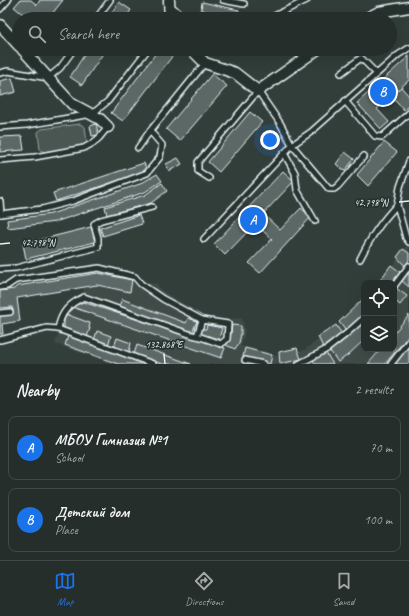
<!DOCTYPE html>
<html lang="en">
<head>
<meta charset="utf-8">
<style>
	body { margin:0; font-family:Caveat,sans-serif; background:#323a37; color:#f1f3f6 }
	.controls { position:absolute; right:12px; bottom:12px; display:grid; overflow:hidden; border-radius:8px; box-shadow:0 4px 16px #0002 }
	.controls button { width:36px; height:36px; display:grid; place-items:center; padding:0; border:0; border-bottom:1px solid #424a47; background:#262e2b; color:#f1f3f6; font:20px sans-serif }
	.you { position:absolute; left:270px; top:140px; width:14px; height:14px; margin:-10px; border:3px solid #fff; border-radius:50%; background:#1a73e8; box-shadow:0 0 0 6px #1a73e833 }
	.badge { display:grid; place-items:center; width:26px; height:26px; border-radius:50%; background:#1a73e8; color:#fff; font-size:13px; font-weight:700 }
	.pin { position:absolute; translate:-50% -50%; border:2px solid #fff; box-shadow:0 1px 4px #0006 }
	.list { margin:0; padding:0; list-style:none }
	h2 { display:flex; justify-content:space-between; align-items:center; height:52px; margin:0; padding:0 16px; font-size:17px }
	h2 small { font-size:13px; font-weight:400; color:#a4a8a9 }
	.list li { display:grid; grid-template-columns:26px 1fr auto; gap:12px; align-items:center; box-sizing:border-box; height:64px; margin:0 8px 8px; padding:0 8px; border:1px solid #424a47; border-radius:8px }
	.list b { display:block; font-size:15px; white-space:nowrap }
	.list p { margin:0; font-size:13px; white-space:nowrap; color:#a4a8a9 }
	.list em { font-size:13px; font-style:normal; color:#a4a8a9 }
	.icon { flex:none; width:22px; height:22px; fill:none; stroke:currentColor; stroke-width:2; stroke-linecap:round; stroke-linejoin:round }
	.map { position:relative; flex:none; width:409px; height:364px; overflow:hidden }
	.search { position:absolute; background:#262e2b; box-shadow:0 4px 16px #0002; left:12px; right:12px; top:12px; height:44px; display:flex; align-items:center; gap:10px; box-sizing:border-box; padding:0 14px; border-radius:22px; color:#a4a8a9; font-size:15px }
	.sheet { height:196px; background:#262e2b }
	nav { display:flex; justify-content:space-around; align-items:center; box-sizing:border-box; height:56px; border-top:1px solid #424a47; background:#262e2b; font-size:11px; color:#a4a8a9 }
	nav a { display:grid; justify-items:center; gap:2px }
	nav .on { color:#1a73e8 }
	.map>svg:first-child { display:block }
</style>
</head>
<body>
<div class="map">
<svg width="409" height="364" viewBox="0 0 409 364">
	<rect width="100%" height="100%" fill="#323e39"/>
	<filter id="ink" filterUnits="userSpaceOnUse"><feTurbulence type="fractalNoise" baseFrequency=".025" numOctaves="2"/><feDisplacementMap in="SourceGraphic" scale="8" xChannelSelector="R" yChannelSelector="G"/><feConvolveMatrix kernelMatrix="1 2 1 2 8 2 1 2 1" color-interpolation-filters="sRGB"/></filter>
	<g filter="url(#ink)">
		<path fill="#3f4b46" d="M409,243V364H113L55,344L67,305L84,291L83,279L96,277L157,284L161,290L211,320L242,318L245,332L241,346L277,356L304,350L337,327L364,301V349H394V283H380Z"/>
		<path fill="#495651" stroke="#98a4a4" d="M80,124L85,127L87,143L86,146L44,152L40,150L38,132L42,129Z"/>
		<g fill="#5c6865" stroke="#e8f1f8">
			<path d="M20,0H31L37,5L40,0H63L48,19H29L14,7Z"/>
			<path d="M119,2L131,10L125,19H107Z"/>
			<path d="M202,2L239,10L237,18L201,10Z"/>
			<path d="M88,49H106L82,85L70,77Z"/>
			<path d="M159,49H175L177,50L123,121L111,113Z"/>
			<path d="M409,56V80L377,109L389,122L381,129L357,103Z"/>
			<path d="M212,74L227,86L180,141L166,129Z"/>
			<path d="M12,78L16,92L0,96V81Z"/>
			<path d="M401,87L409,96V105L404,110L392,96Z"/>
			<path d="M250,112L262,122L219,172L208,162Z"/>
			<path d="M96,124L99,135L92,136L90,126Z"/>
			<path d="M22,136L24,150L0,152V137Z"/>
			<path d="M384,142L397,152L368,186L357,175Z"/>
			<path d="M345,152L354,159L345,171L336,164Z"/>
			<path d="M178,158L182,164L169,171L166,164Z"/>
			<path d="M144,163L147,171L56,201L53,193Z"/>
			<path d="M283,171L294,181L263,214L280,230L301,208L311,217L260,273L249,263L272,239L255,224L225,255L214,244Z"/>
			<path d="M157,174L162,181L145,192L55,222L8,228L7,220L51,214L140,184Z"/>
			<path d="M162,183L167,191L151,203L107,215L105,207L145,195Z"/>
			<path d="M139,215L142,224L103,236L100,228Z"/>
			<path d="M91,227L95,242L26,259L23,244Z"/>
			<path d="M403,249L409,253V260L405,266L397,257Z"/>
			<path d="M391,265L400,272L392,283H378Z"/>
			<path d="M409,272V287L402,281Z"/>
			<path d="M98,273L132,280L130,292L97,285L17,298L20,321L2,324L3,334H0V316L13,314L12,307L0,308V291L14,289L17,286Z"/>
			<path d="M396,288L407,296L400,305L394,300V291Z"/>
			<path d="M364,298V313L346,331L339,322Z"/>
			<path d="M122,299L186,323L188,318L197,321L192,333L119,306Z"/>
			<path d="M83,302L225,348L221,358L72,307Z"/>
			<path d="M68,315L90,323L89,328H90L87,337L64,329V318Z"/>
			<path d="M409,315V335L385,364H368L381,349H394V333Z"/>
			<path d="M364,321V340L348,355L338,362L330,351L348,337Z"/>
			<path d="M207,325L222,328L219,339L200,335L202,329H206Z"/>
			<path d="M232,325L241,326V334L239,343L235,349L226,345L230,340Z"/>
			<path d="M336,325L342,334L323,347L318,337Z"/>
			<path d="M97,331L111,336L108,345L94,340Z"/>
			<path d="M68,336L145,364H118L65,345Z"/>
			<path d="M117,338L131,343L129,352L114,347Z"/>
			<path d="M137,345L191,364H162L134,354Z"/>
			<path d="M409,345V362L408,364H393Z"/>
			<path d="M245,348L272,355L270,364L243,357Z"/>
			<path d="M297,348L301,359L280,364L279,352Z"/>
			<path d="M326,353L333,364H315L313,360Z"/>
		</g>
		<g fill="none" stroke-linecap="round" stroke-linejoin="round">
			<defs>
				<g id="service">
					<path d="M223,0L244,4"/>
					<path d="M170,5L186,19"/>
					<path d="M0,9L8,0"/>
					<path d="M96,19L110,0"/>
					<path d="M268,19L307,0"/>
					<path d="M0,73L8,71L48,78L60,68L74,49"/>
					<path d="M341,73L361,58L376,73"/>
					<path d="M345,101L375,136L382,137L409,113"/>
					<path d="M0,127L27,125L92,114L108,101L148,49"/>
					<path d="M138,148L150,131L205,63"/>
					<path d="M284,153L295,173L297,190L315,221"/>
					<path d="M0,160L35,157L84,148L93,143L99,138L108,127"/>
					<path d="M409,161L400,187L397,205L406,238L409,242"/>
					<path d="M209,178L198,171V162L258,91L280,123L292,145L329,189H334L338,186L364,156"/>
					<path d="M0,201L1,214"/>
					<path d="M0,214L42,209L73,201L147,173L160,157L162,145L150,131"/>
					<path d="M204,239L292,145L311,132L398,55L409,48"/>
					<path d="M360,259C371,237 380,223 397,205"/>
					<path d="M0,269L16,268L98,247V238L94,224L101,220L152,207"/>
					<path d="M394,286L409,266"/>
					<path d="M0,287L7,286L16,280L99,268L135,277L141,284L163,299L202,320"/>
					<path d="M0,313L10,312"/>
					<path d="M0,340L47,328L58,329"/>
					<path d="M245,360L263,364"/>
					<path d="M153,364L58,329C61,312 69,304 84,297L192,335C200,336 212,341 221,344L227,339L228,324L202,320L197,336"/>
					<path d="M299,364L327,349L346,334L364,318"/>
					<path d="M391,364L409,341"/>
				</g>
				<g id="minor">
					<path d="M169,0L170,19"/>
					<path d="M365,19L379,12L409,7"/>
					<path d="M0,25L19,46"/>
					<path d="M22,49L72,104L100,119L108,127"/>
					<path d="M191,49L205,63L235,73L258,91L318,49"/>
				</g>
			</defs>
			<use href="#service" stroke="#e8f1f8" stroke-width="8"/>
			<use href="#minor" stroke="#e8f1f8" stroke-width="13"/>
			<use href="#service" stroke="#26332d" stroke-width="5"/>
			<use href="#minor" stroke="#26332d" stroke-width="10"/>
		</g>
	</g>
	<path fill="none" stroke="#e8f1f8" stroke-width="1.5" d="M399,202L409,201M0,244L10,243M164,354L165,364"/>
	<g font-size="10" text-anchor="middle" fill="#e8f1f8" stroke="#26332d" stroke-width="3.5" stroke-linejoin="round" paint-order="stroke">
		<text x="371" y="206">42.798°N</text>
		<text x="38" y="246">42.798°N</text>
		<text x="164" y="348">132.868°E</text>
	</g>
</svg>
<div class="controls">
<button><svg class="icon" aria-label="locate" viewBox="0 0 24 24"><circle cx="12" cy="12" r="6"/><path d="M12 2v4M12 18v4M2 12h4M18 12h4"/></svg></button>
<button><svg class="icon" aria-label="layers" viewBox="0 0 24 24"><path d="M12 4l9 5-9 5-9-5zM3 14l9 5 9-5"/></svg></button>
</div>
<div class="you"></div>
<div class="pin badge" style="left:253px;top:220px">A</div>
<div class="pin badge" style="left:383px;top:92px">B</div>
<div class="search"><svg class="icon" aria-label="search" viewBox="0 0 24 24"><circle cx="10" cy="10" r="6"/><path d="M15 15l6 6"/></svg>Search here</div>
</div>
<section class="sheet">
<h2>Nearby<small>2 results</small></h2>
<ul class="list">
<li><span class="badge">A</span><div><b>МБОУ Гимназия №1</b><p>School</p></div><em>70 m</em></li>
<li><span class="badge">B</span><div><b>Детский дом</b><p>Place</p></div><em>100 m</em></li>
</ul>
</section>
<nav>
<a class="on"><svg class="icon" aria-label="map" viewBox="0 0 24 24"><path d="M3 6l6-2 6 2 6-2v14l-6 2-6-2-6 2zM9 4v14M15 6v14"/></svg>Map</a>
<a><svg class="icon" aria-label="directions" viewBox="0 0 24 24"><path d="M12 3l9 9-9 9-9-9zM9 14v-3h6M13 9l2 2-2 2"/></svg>Directions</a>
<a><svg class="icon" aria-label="saved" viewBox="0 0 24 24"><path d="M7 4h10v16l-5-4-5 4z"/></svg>Saved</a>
</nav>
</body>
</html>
